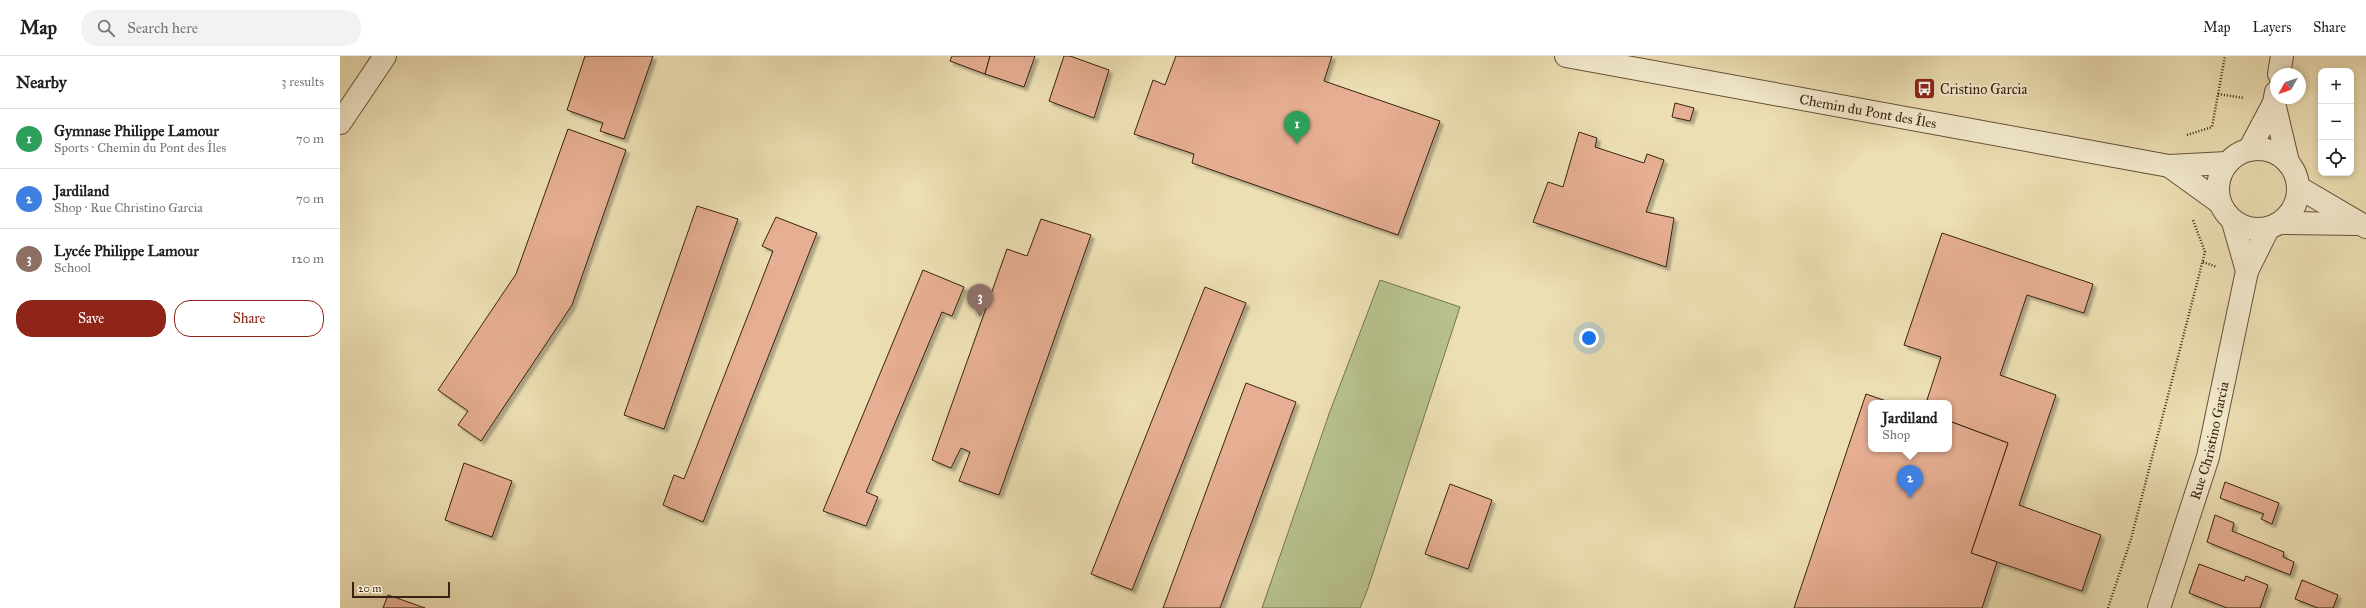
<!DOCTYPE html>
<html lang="en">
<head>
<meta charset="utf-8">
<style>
	body { margin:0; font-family:"IM FELL Great Primer",serif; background:#f2f2f2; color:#222 }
	.controls { position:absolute; right:12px; top:12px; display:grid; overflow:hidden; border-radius:8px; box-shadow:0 2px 6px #0003 }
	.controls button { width:36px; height:36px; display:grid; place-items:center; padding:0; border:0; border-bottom:1px solid #e0e0e0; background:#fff; color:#222; font:20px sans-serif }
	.compass { position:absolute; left:1930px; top:12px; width:36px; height:36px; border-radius:50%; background:#fff; box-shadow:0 2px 6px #0003; rotate:230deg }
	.scale { position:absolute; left:12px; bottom:10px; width:98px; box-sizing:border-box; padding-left:4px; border:2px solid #392212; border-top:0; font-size:11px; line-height:14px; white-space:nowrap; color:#392212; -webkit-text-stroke:3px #f3eace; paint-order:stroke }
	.you { position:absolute; left:1249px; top:282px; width:14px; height:14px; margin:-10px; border:3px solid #fff; border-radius:50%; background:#1a73e8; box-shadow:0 0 0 6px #1a73e833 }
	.badge { display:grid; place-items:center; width:26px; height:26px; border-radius:50%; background:#8f2418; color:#fff; font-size:13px; font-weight:700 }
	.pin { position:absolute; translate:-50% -33px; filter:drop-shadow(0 1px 2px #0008) }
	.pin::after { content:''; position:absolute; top:21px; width:14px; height:12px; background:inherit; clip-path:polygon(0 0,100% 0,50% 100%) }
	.popup { position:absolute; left:1528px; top:344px; width:84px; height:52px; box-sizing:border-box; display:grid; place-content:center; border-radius:8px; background:#fff; filter:drop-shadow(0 1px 3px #0005); font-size:13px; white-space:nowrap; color:#767676 }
	.popup b { font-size:15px; color:#222 }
	.popup::after { content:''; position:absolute; left:50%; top:100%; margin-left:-8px; border:8px solid transparent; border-top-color:#fff }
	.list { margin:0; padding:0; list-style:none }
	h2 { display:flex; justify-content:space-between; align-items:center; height:52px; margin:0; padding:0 16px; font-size:17px }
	h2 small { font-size:13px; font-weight:400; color:#767676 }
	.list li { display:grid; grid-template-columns:26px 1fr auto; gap:12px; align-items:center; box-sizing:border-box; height:60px; padding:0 16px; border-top:1px solid #e0e0e0 }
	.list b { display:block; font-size:15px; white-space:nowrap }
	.list p { margin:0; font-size:13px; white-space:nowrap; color:#767676 }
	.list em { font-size:13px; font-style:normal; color:#767676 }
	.actions { display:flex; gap:8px; padding:12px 16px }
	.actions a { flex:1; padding:9px 0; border:1px solid #8f2418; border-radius:16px; text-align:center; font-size:14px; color:#8f2418 }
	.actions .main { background:#8f2418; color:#fff }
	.icon { flex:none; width:22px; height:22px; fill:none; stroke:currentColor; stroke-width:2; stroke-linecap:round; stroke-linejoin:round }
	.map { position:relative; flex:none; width:2026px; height:552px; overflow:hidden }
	header { display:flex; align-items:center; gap:24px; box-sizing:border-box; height:56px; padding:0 20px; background:#fff; border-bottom:1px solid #e0e0e0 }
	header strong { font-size:19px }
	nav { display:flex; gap:22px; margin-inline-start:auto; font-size:14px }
	.search { width:280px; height:36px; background:#f2f2f2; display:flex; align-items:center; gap:10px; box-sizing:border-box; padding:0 14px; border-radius:16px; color:#767676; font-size:15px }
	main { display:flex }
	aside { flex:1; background:#fff }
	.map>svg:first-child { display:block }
</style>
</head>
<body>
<header>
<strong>Map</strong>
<div class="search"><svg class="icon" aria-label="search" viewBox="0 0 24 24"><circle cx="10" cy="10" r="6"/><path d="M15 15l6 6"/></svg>Search here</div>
<nav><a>Map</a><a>Layers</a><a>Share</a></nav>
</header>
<main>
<aside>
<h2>Nearby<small>3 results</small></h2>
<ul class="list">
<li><span class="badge" style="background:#2e9e5b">1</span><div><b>Gymnase Philippe Lamour</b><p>Sports · Chemin du Pont des Îles</p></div><em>70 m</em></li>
<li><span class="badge" style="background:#3f7fe0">2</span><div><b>Jardiland</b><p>Shop · Rue Christino Garcia</p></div><em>70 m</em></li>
<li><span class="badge" style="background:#8d6e63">3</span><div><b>Lycée Philippe Lamour</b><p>School</p></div><em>120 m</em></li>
</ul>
<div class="actions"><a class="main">Save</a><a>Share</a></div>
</aside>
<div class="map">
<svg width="2026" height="552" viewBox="0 0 2026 552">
	<defs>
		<filter id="shadow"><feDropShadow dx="3.5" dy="3.5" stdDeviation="1" flood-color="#0004"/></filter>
	</defs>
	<rect width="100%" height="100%" fill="#ecdfb3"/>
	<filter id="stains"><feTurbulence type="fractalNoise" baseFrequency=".005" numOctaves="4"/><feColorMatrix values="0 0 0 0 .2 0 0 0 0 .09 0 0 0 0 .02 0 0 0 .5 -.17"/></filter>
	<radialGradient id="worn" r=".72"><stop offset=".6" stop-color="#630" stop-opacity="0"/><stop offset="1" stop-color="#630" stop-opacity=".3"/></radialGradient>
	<path fill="#b7c28e" stroke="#787250" d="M1040,224L1120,251L1027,535L1020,552H922L989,358Z"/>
	<g fill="#e6ae92" stroke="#392212" filter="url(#shadow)">
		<path d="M245,0H313L284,83L260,75L263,67L227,54Z"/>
		<path d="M612,0H650L645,18L610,5Z"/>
		<path d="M650,0H695L684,31L645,18Z"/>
		<path d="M724,0H730L769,14L754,62L709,45Z"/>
		<path d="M836,0H992L984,25L1100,65L1058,179L852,107L854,98L794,78L813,24L825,29Z"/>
		<path d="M1335,47L1354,52L1350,65L1332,61Z"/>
		<path d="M228,73L286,94L232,249L141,385L118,369L128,355L98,334L176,218Z"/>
		<path d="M1239,76L1257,82L1255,91L1304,107L1307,98L1324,104L1306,156L1334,162L1326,211L1193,166L1208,126L1223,131Z"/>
		<path d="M357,150L398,163L324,373L284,359Z"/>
		<path d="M436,161L477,177L363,466L323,449L334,419L344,423L433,195L422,190Z"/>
		<path d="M701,163L751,179L659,439L619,425L630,396L621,392L611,412L592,404L667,193L687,200Z"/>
		<path d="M1602,177L1753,228L1744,257L1687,239L1660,319L1716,339L1679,449L1761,479L1742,535L1631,497L1668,387L1609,365V347H1586L1601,301L1564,289Z"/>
		<path d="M583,214L624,231L612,260L602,256L526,436L538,441L526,470L483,455Z"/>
		<path d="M865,231L906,247L792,534L751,518Z"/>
		<path d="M906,327L956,346L880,552H823Z"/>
		<path d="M1526,338L1552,347H1531V393H1609V365L1668,387L1631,497L1657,506L1642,552H1454Z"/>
		<path d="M124,407L172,425L152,481L105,464Z"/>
		<path d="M1885,426L1939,447L1932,468L1921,463L1924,458L1880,442Z"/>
		<path d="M1110,428L1152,444L1128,513L1085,498Z"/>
		<path d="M1875,459L1894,467L1892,475L1944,496L1943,501L1954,506L1950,519L1867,486Z"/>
		<path d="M1859,508L1904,525L1906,520L1928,529L1920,552H1887L1849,537Z"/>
		<path d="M1962,524L1998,539L1993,552H1978L1955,543Z"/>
		<path d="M48,539L85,552H43Z"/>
	</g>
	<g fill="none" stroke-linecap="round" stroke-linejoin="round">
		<defs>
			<g id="street">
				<path id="s1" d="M1226,0L1829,110L1887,107"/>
				<path d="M1939,18L1942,0"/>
				<path d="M1934,47L1948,106"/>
				<path d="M0,67L45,0"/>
				<circle cx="1918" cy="133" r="40"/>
				<path d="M1909,94L1934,47L1936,36"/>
				<path d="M1829,110L1879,146"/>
				<path d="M1958,131L2026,171"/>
				<path d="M1893,166L1907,215"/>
				<path d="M1941,167L2017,168"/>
				<path id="s2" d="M1819,552L1868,401L1907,215L1928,173"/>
			</g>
		</defs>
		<use href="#street" stroke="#66513a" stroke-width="24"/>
		<g stroke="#392212" stroke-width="2.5" stroke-dasharray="1 2" stroke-linecap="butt">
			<path d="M1878,38L1904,42"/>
			<path d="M1847,79L1872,71L1885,0"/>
			<path d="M1863,206L1877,211"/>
			<path d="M1768,552L1791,483L1865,196L1853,164"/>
		</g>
		<use href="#street" stroke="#f3eace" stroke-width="22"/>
	</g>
	<defs>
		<symbol id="bus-square" viewBox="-11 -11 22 22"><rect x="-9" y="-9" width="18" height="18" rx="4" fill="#8f2418" stroke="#f3eace"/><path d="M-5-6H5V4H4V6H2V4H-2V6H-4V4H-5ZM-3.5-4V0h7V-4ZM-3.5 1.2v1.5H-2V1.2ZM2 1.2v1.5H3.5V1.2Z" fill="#fff"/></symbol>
	</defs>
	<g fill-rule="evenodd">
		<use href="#bus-square" x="1572" y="20" width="25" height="25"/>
	</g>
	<g text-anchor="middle" stroke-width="4" stroke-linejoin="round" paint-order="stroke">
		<g font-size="14" fill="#392212" stroke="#f3eace" text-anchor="start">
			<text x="1600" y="38">Cristino Garcia</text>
		</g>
		<g font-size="14" fill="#392212" stroke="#f3eace">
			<text dy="5" stroke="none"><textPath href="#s1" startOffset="307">Chemin du Pont des Îles</textPath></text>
			<text dy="5" stroke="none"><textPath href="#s2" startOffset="175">Rue Christino Garcia</textPath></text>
		</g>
	</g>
	<rect width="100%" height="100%" filter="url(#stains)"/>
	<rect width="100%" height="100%" fill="url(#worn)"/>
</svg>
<div class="controls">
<button>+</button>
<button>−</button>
<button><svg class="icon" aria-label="locate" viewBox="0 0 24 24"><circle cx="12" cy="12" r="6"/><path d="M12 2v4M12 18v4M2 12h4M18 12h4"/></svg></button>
</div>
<svg class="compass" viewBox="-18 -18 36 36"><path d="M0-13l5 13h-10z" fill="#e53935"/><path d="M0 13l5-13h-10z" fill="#767676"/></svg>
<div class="scale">20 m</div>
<div class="you"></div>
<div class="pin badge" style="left:957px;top:88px;background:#2e9e5b">1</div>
<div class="pin badge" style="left:1570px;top:442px;background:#3f7fe0">2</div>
<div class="popup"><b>Jardiland</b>Shop</div>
<div class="pin badge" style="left:640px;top:261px;background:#8d6e63">3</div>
</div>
</main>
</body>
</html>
